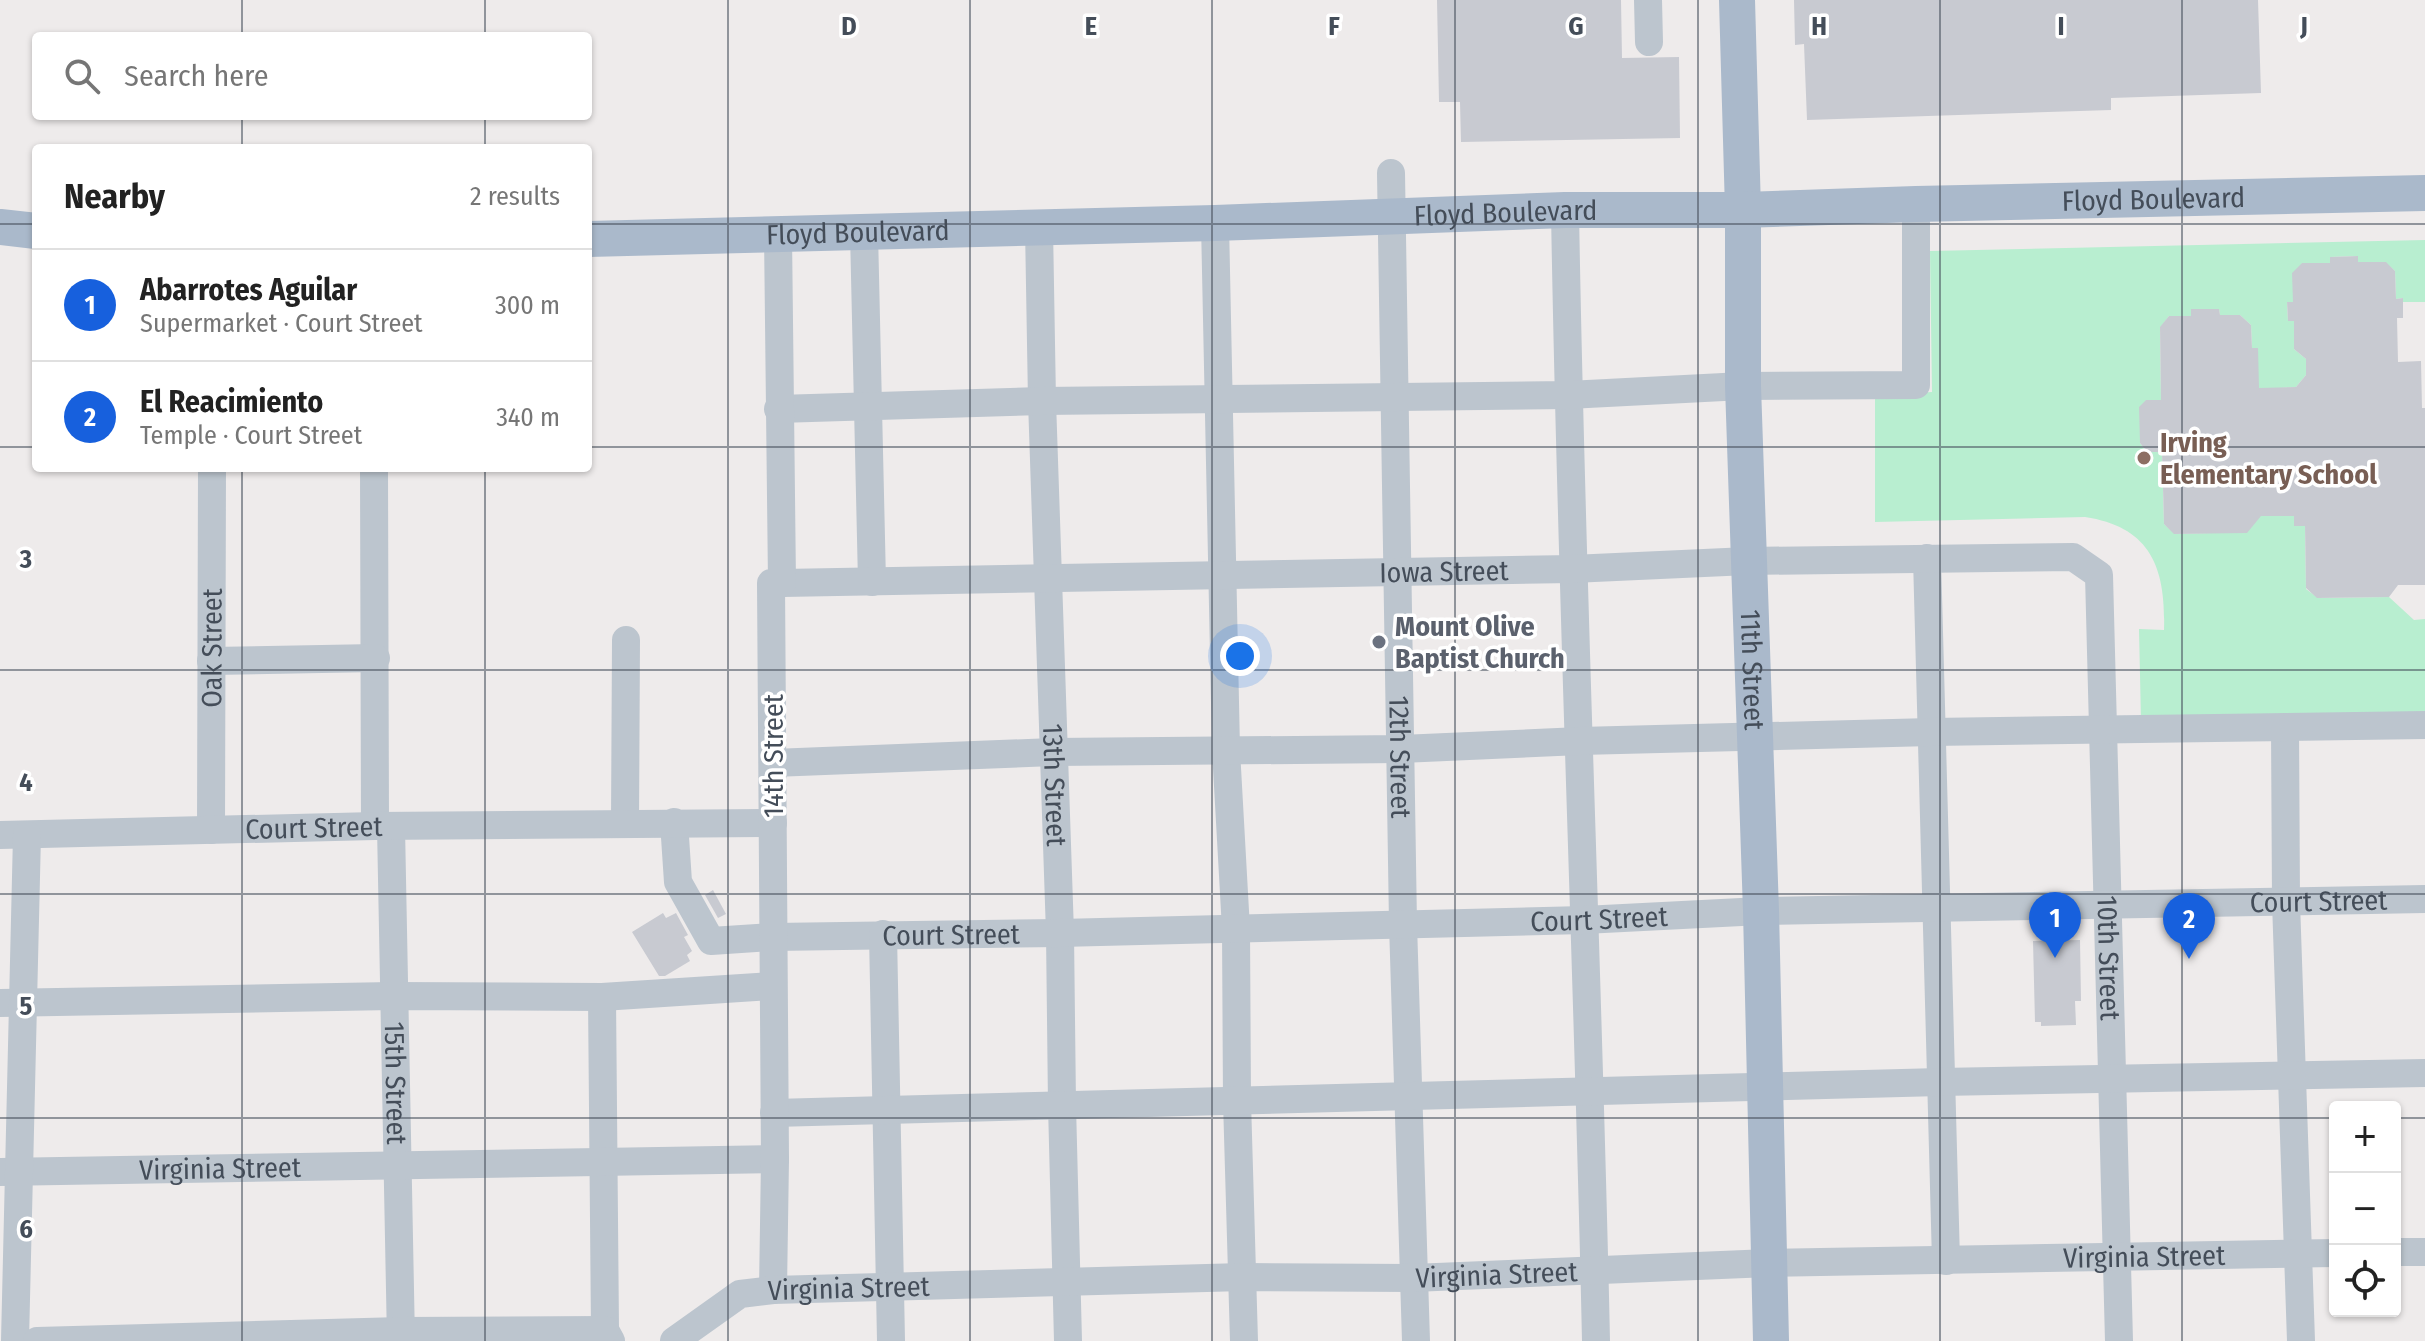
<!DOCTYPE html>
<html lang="en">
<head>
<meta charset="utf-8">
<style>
	body { margin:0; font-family:"Fira Sans Condensed",sans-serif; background:#f6f6f6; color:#222 }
	.controls { position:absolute; right:24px; bottom:24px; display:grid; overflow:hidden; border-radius:8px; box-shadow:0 2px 6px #0004 }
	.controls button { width:72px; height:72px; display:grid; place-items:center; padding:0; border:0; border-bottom:2px solid #e0e0e0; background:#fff; color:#222; font:40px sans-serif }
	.you { position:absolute; left:1240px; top:656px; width:28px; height:28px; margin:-20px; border:6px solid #fff; border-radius:50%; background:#1a73e8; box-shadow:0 0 0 12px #1a73e833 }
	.badge { display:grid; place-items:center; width:52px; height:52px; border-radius:50%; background:#1760dd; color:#fff; font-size:26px; font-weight:700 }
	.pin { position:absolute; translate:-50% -66px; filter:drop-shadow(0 2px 4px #0008) }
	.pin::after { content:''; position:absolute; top:42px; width:28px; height:24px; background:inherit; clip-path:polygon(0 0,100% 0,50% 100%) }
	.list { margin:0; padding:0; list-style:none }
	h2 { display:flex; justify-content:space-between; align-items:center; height:104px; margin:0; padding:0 32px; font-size:34px }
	h2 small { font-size:26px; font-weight:400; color:#767676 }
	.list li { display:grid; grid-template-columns:52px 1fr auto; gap:24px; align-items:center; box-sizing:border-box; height:112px; padding:0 32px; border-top:2px solid #e0e0e0 }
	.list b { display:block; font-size:30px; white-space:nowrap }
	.list p { margin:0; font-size:26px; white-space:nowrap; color:#767676 }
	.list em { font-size:26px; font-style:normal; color:#767676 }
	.icon { flex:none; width:44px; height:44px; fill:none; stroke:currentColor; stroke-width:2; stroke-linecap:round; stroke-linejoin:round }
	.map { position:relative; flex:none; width:2425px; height:1341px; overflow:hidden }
	.search { position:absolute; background:#fff; box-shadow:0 2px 6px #0004; left:32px; top:32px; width:560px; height:88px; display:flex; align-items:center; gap:20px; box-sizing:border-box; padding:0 28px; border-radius:8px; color:#767676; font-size:30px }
	.panel { position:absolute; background:#fff; box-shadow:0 2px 6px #0004; left:32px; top:144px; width:560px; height:328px; border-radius:8px }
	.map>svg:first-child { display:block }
</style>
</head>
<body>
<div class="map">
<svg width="2425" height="1341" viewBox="0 0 2425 1341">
	<rect width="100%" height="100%" fill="#eeebeb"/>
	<path fill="#b8eed0" d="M2425,240V302H2403V298L2396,299L2395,271L2385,262H2358V256L2330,257V263H2302L2293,302H2287L2288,321H2294V349L2306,359V375L2296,387L2281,388L2253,398L2258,366V349L2252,348L2251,325L2240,315H2220L2219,309H2191V316H2169L2160,328L2161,400H2146L2140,443L2147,452H2162L2164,524L2175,534L2247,532L2255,448L2276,516H2294V526H2305L2306,589L2318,598L2389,597L2414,620L2425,619V712L2141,721L2139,629L2164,630C2166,568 2151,527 2085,517L1875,522V395L1932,392L1930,251Z"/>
	<g fill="#c8cad1">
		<path d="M1437,0H1621L1622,58L1679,57L1680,138L1461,142L1460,102H1439Z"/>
		<path d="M1794,0H2258L2261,93L2111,98V110L1807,120L1804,44L1795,45Z"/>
		<path d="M2358,256V262H2386L2395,271L2396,299L2403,298V318H2397L2398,362L2421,361L2422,408H2425V585H2398L2389,597L2317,598L2306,588L2305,526H2294V516H2261L2247,533L2174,534L2164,524L2162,452H2147L2140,443L2139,407L2146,400H2161L2160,327L2169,316H2191V309H2219L2220,315H2240L2251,325L2252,348H2258L2259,388L2296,387L2306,375V359L2294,349V321H2288L2287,302H2293L2292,273L2302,263H2330V257Z"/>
		<path d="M713,890L726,914L718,918L705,895Z"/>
		<path d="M663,913L666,918L676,913L688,935L684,937L692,951L687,955L690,961L665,976H659L632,932Z"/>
		<path d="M2080,940L2081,1001H2075L2076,1025L2041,1026V1022H2035L2033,941Z"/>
	</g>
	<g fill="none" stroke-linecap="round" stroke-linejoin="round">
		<g stroke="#bcc5ce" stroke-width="28">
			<path d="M1648,0L1649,42"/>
			<path id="s1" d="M1391,173L1403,924L1416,1341"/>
			<path d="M1565,210C1571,587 1588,964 1596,1341"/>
			<path d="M1215,223L1226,750L1236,929L1237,1101L1244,1341"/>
			<path id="s2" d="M1039,227L1042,401L1060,933L1062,1105L1068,1341"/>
			<path d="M864,232L872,582"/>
			<path d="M778,409L1042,401L1568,395L1743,386L1916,385V204"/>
			<path d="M374,468L375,826"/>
			<path d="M1927,558L1946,1261"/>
			<path id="s3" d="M782,583L1572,569L1748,561L2073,557L2099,575L2119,1341"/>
			<path d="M211,661L376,658"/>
			<path d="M2285,727L2286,902L2301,1341"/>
			<path d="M773,763L1053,752L1401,749L1580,741L1931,732L2425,725"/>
			<path id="s4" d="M674,822L678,882L711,941L773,937L1060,933L1584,920L1761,911L2425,899"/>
			<path d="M625,823L626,640"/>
			<path id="s5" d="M391,827L401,1341"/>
			<path id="s6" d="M211,830L212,468"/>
			<path id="s7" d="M0,835L375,826L773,823"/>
			<path d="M883,934L891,1341"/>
			<path d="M602,997L605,1330L611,1341"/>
			<path d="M0,1003L392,996L602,997L772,986"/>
			<path d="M774,1113L1940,1082L2425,1073"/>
			<path id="s8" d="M0,1172L775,1159"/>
			<path d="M2395,1252H2425"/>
			<path d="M773,1290L775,1159L771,583H782L778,234"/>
			<path d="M15,1341L27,835"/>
			<path d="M37,1341L401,1331L605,1330"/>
			<path id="s9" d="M674,1341L740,1294L773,1290L1243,1277L1413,1278L1769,1263L2335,1253"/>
		</g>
		<g stroke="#aab9cb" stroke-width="36">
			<path id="s10" d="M1737,0L1743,210V386L1761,911L1771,1341"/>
			<path d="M0,227L36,231"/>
			<path id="s11" d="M588,239L1215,223L1565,210H1743L1916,204L2425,193"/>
		</g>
	</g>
	<path fill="none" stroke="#444d59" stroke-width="2" stroke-opacity="0.55" d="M242,0V36M485,0V36M728,0V1341M970,0V1341M1212,0V1341M1455,0V1341M1698,0V1341M1940,0V1341M2182,0V1341M242,116V148M485,116V148M0,224H36M588,224H2425M0,447H36M588,447H2425M242,468V1341M485,468V1341M0,670H2425M0,894H2425M0,1118H2335M2395,1118H2425"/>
	<circle fill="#8d6e63" stroke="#fff" stroke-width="3" cx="2144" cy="458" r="8"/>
	<circle fill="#6b7280" stroke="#fff" stroke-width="3" cx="1379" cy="642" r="8"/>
	<g text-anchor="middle" stroke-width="7" stroke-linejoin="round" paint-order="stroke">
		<g font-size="28" fill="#444d59" stroke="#fff">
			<text dy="10" stroke="none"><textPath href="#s11" startOffset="1566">Floyd Boulevard</textPath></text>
			<text dy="10" stroke="none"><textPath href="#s11" startOffset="918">Floyd Boulevard</textPath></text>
			<text dy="10" stroke="none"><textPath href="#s11" startOffset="270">Floyd Boulevard</textPath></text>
			<text dy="10" stroke="none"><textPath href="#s3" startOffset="662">Iowa Street</textPath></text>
			<text dy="10" stroke="none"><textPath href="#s6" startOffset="182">Oak Street</textPath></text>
			<text dy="10" stroke="none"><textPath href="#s10" startOffset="670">11th Street</textPath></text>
			<text transform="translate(773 756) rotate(-90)" y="10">14th Street</text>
			<text dy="10" stroke="none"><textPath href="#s1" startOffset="584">12th Street</textPath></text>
			<text dy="10" stroke="none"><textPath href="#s2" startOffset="558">13th Street</textPath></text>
			<text dy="10" stroke="none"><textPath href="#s7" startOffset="314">Court Street</textPath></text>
			<text dy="10" stroke="none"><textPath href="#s4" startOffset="1736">Court Street</textPath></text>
			<text dy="10" stroke="none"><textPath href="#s4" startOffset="1016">Court Street</textPath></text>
			<text dy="10" stroke="none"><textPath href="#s4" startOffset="368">Court Street</textPath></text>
			<text dy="10" stroke="none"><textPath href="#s3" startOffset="1706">10th Street</textPath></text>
			<text dy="10" stroke="none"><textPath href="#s5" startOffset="256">15th Street</textPath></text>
			<text dy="10" stroke="none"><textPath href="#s8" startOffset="220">Virginia Street</textPath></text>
			<text dy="10" stroke="none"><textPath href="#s9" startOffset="1486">Virginia Street</textPath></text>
			<text dy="10" stroke="none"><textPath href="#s9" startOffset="838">Virginia Street</textPath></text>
			<text dy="10" stroke="none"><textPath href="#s9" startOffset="190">Virginia Street</textPath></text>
		</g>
		<g font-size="28" font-weight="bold" fill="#785e54" stroke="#fff" text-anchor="start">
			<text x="2160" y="452">Irving<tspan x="2160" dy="32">Elementary School</tspan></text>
		</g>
		<g font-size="28" font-weight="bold" fill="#5b616d" stroke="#fff" text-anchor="start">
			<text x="1395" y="636">Mount Olive<tspan x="1395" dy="32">Baptist Church</tspan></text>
		</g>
	</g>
	<g font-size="26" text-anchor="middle" font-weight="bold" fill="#444d59" stroke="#fff" stroke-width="7" stroke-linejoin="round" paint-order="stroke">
		<text x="849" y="35">D</text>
		<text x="1091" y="35">E</text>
		<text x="1334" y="35">F</text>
		<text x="1576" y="35">G</text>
		<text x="1819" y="35">H</text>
		<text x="2061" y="35">I</text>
		<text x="2304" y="35">J</text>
		<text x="26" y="568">3</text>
		<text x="26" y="791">4</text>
		<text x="26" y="1015">5</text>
		<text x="26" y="1238">6</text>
	</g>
</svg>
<div class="controls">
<button>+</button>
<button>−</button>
<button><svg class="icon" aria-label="locate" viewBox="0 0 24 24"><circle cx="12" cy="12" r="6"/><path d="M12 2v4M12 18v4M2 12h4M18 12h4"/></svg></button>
</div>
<div class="you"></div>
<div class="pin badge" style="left:2055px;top:958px">1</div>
<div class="pin badge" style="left:2189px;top:959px">2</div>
<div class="search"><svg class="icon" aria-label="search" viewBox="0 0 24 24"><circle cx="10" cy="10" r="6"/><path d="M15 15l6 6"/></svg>Search here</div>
<section class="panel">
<h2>Nearby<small>2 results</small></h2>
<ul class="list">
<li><span class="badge">1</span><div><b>Abarrotes Aguilar</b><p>Supermarket · Court Street</p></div><em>300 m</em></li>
<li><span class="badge">2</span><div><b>El Reacimiento</b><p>Temple · Court Street</p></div><em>340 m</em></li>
</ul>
</section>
</div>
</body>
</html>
